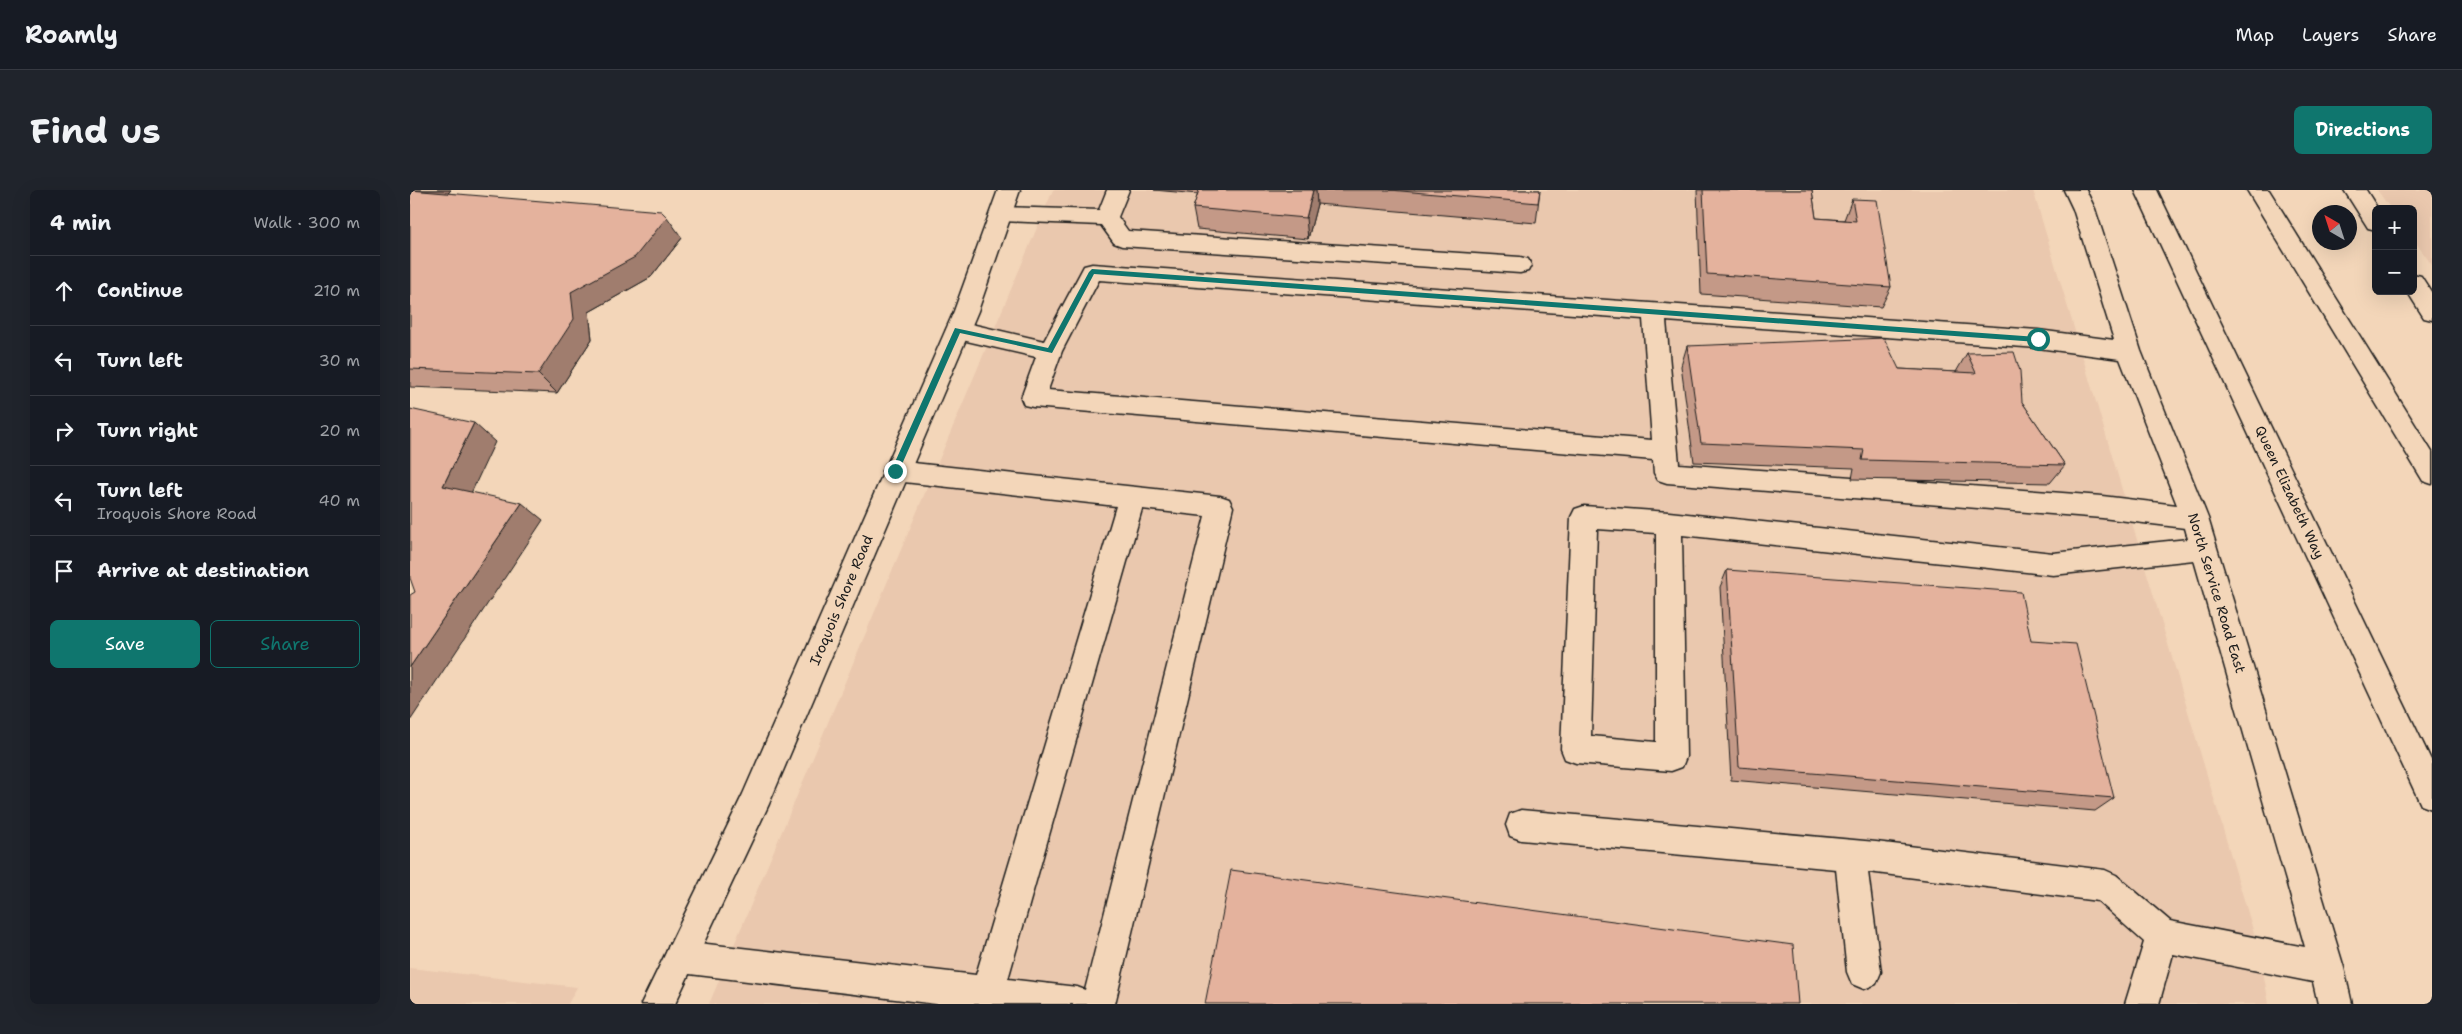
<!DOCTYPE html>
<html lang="en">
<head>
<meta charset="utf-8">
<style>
	body { margin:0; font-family:"Shantell Sans",sans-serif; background:#20242c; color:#f1f3f6 }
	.controls { position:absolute; right:15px; top:15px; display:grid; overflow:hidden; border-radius:8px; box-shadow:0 5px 20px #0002 }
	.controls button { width:45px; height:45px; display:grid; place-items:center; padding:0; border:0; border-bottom:1px solid #363941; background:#171b24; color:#f1f3f6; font:25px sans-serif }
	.compass { position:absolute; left:1902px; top:15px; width:45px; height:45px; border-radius:50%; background:#171b24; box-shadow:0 5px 20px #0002; rotate:321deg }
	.stop { position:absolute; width:15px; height:15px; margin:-11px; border:4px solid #0f766e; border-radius:50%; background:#fff }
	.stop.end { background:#0f766e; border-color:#fff; box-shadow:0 1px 5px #0008 }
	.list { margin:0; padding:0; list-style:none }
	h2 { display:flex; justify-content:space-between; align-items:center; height:65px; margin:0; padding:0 20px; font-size:21px }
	h2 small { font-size:16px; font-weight:400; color:#9ea1a6 }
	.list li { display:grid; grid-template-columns:32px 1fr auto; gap:15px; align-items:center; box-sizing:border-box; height:70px; padding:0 20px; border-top:1px solid #363941 }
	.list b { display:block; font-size:19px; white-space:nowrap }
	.list p { margin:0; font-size:16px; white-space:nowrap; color:#9ea1a6 }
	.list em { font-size:16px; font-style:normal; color:#9ea1a6 }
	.actions { display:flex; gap:10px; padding:15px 20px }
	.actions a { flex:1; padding:11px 0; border:1px solid #0f766e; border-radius:8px; text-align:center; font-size:18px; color:#0f766e }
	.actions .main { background:#0f766e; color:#fff }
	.icon { flex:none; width:28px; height:28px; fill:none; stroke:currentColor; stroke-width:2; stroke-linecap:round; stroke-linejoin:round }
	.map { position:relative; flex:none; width:2022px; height:814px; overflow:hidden; border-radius:8px }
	header { display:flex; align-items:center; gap:30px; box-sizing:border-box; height:70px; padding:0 25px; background:#171b24; border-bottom:1px solid #363941 }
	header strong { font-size:24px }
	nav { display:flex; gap:28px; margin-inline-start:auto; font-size:18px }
	.intro { display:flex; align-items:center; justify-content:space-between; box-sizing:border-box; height:120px; padding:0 30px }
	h1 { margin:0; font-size:35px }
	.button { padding:12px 22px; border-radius:8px; background:#0f766e; color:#fff; font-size:18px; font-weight:700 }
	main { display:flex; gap:30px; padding:0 30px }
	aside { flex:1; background:#171b24; border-radius:8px; box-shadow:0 5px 20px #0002 }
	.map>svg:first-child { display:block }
</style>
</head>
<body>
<header>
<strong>Roamly</strong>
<nav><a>Map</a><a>Layers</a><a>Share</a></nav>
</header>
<div class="intro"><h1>Find us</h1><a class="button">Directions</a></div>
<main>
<aside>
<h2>4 min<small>Walk · 300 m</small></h2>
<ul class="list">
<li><svg class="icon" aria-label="ahead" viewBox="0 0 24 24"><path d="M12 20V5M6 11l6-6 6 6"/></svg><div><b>Continue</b></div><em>210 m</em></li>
<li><svg class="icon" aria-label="left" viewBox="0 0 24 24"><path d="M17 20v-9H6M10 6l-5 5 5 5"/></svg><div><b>Turn left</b></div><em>30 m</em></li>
<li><svg class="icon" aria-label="right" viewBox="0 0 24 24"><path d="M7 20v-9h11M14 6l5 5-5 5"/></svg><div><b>Turn right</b></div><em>20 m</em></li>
<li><svg class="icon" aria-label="left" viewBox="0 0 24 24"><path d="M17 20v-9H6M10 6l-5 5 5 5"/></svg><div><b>Turn left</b><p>Iroquois Shore Road</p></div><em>40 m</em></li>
<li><svg class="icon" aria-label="arrive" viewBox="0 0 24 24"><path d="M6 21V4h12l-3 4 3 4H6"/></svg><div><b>Arrive at destination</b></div></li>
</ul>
<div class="actions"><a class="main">Save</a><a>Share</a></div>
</aside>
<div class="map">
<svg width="2022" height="814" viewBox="0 0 2022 814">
	<rect width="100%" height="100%" fill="#f3d6b9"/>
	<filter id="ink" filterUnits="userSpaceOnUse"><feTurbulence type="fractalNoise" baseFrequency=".02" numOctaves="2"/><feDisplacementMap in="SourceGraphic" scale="10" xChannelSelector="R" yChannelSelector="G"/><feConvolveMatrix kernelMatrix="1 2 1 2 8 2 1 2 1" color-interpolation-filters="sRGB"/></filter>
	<g filter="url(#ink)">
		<g fill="#eac8ae">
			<path d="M643,0H1623L1849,760L1859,814H299Z"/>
			<path d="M1967,0H2022V75L2003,49V19H1981Z"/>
			<path d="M0,778L167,797L158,814H0Z"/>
		</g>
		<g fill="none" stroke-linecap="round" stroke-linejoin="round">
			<defs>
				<g id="minor">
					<path d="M697,0H719L708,27L718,41L1110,67L1118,69L1121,75L1118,81L1110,83L712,56L704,53L691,35L591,31L583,29L580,24L583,19L591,17L689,20Z"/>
					<path d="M1654,0H1676L1685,19L1731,161L1798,328L1934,778L1942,814H1908L1903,792L1763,764L1749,814H1715L1734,752L1688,711L1458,682L1471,782L1466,794L1454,799L1442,794L1437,782L1426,679L1111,650L1100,646L1096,635L1100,624L1111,620L1466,652L1695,680L1706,685L1760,731L1895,757L1784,370L1643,385L1272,345L1276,567L1272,577L1261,581L1166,573L1155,569L1151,559L1161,327L1165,319L1174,316L1259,322L1643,363L1778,349L1775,338L1692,328L1257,293L1248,290L1244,283L1243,270L623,217L614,215L611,208L626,167L548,149L540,146L536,140L540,134L548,131L634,151L674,76L682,74L1628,140L1704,150L1663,19ZM689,90L1233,129L1242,250L638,200L652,161ZM1256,131L1628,158L1710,169L1767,315L1692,306L1269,274ZM1187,339L1246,343V552L1181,546Z"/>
					<path d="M1934,0H1956L1968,19H1966V40L1958,38Z"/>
					<path d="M2003,84L2011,86L2022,103V130L2014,128L1997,101H2003Z"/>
					<path d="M485,271L810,306L819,309L823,317L705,814H526L271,783L259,779L255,767L259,755L271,751L566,785L706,316L485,291L476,288L472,281L476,274ZM732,319L795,326L675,800L667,797L598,789Z"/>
				</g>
				<path id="major" d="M588,0H610L568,121L359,614L265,814H231L333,604L544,121Z"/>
				<g id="highway">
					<path d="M1725,0H1747L2022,572V619L2011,615Z"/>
					<path d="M1837,0H1859L2022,262V294L2013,291Z"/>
				</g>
			</defs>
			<use href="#minor" stroke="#1c1c1c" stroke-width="3"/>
			<use href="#major" stroke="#1c1c1c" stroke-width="3"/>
			<use href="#highway" stroke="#1c1c1c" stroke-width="3"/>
			<use href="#minor" fill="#f3d6b9" fill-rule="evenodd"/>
			<use href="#major" fill="#f3d6b9" fill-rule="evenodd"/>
			<use href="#highway" fill="#f3d6b9" fill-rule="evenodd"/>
		</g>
		<g fill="#c49987" stroke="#1c1c1c">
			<path d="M0,0H41L38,3L272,48L241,87L179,122L182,149L147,203L0,197Z"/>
			<path d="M744,0H1130L1126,33L907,14L898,49L787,39L783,18L788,4Z"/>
			<path d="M1287,0H1402L1406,28L1434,30L1442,9L1481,97L1471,117L1291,104Z"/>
			<path d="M1277,156L1489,179L1546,182L1557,163L1612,212L1655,275L1640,293L1442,289L1444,278L1284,272L1271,176Z"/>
			<path d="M1317,380L1621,451L1704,608L1685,621L1321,590L1310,397Z"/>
		</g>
		<g fill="#a07d6e" stroke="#1c1c1c">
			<path d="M2,0H41L21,21Z"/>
			<path d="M903,0H906L907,14L898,49L896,28Z"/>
			<path d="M257,27L272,48L241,87L179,122L182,149L147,203L128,184L161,102Z"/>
			<path d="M64,233L85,252L56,314L33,296Z"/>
			<path d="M112,313L133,330L0,531V477Z"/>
		</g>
		<g fill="#e4b29d" stroke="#1c1c1c">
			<path d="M0,0L251,21L257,27L225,67L161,102L164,129L128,184L0,179Z"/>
			<path d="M789,0H903L896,28L783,18Z"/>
			<path d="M980,0H1130L1128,13Z"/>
			<path d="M1293,0H1402L1406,28L1446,31L1442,9L1467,10L1481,97L1297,84Z"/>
			<path d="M1474,148L1489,179L1566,183L1557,163L1604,162L1610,181L1612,212L1655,275L1452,270L1454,260L1291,253L1277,156Z"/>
			<path d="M0,219L64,233L33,296L112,313L0,477V405L5,402L0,388Z"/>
			<path d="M1317,380L1611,402L1621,451L1666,454L1704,608L1329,577Z"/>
			<path d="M821,680L1383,755L1388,814H795Z"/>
		</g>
	</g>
	<path fill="#0f766e" d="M682,79L1628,147L1631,149L1628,152L684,84L642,163L550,143L489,281L482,283L481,281L545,138L638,158L679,82Z"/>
	<g text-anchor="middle" stroke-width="4.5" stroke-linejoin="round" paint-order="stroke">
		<g font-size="14" fill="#1c1c1c" stroke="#f3d6b9">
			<text transform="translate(1880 302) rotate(65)" y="5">Queen Elizabeth Way</text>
			<text transform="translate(1807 403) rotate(73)" y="5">North Service Road East</text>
			<text transform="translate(431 410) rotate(-67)" y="5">Iroquois Shore Road</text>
		</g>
	</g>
</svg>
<div class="controls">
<button>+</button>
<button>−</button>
</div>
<svg class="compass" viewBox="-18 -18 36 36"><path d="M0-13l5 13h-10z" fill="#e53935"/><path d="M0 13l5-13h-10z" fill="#9ea1a6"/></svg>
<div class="stop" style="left:1628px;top:149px"></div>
<div class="stop end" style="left:485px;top:281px"></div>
</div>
</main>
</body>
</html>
